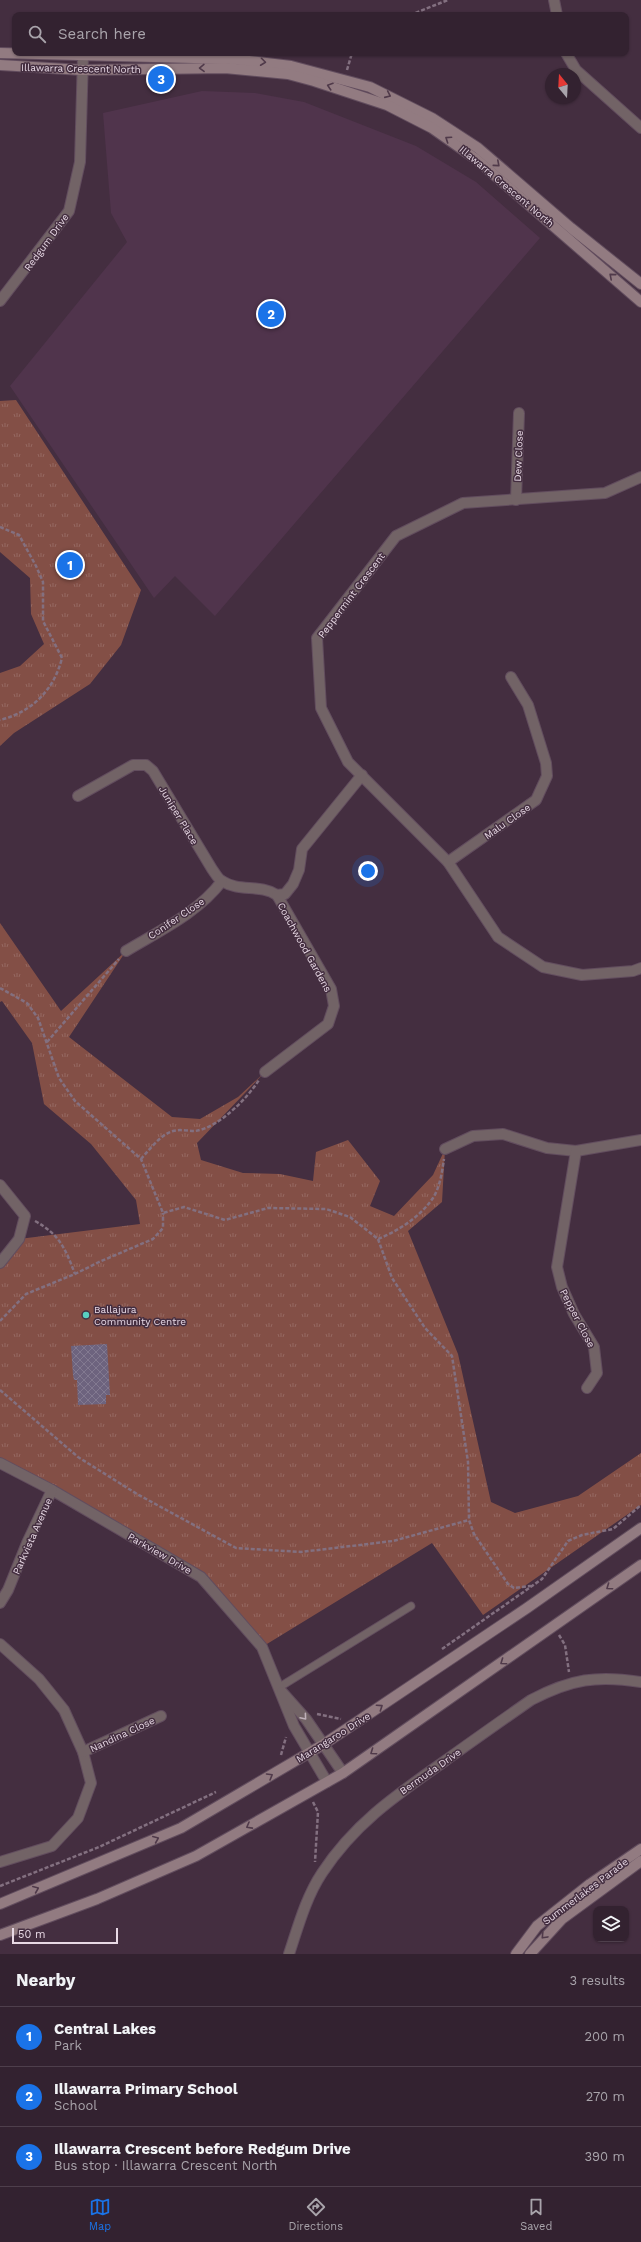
<!DOCTYPE html>
<html lang="en">
<head>
<meta charset="utf-8">
<style>
	body { margin:0; font-family:"Work Sans",sans-serif; background:#3e2f3c; color:#f1f3f6 }
	.controls { position:absolute; right:12px; bottom:12px; display:grid; overflow:hidden; border-radius:8px; box-shadow:0 1px 3px #0004 }
	.controls button { width:36px; height:36px; display:grid; place-items:center; padding:0; border:0; border-bottom:1px solid #4e3f4c; background:#332230; color:#f1f3f6; font:20px sans-serif }
	.compass { position:absolute; left:545px; top:68px; width:36px; height:36px; border-radius:50%; background:#332230; box-shadow:0 1px 3px #0004; rotate:342deg }
	.scale { position:absolute; left:12px; bottom:10px; width:106px; box-sizing:border-box; padding-left:4px; border:2px solid #e8d9e5; border-top:0; font-size:11px; line-height:14px; white-space:nowrap; color:#e8d9e5; -webkit-text-stroke:3px #442e40; paint-order:stroke }
	.you { position:absolute; left:368px; top:871px; width:14px; height:14px; margin:-10px; border:3px solid #fff; border-radius:50%; background:#1a73e8; box-shadow:0 0 0 6px #1a73e833 }
	.badge { display:grid; place-items:center; width:26px; height:26px; border-radius:50%; background:#1a73e8; color:#fff; font-size:13px; font-weight:700 }
	.pin { position:absolute; translate:-50% -50%; border:2px solid #fff; box-shadow:0 1px 4px #0006 }
	.list { margin:0; padding:0; list-style:none }
	h2 { display:flex; justify-content:space-between; align-items:center; height:52px; margin:0; padding:0 16px; font-size:17px }
	h2 small { font-size:13px; font-weight:400; color:#a9a4ab }
	.list li { display:grid; grid-template-columns:26px 1fr auto; gap:12px; align-items:center; box-sizing:border-box; height:60px; padding:0 16px; border-top:1px solid #4e3f4c }
	.list b { display:block; font-size:15px; white-space:nowrap }
	.list p { margin:0; font-size:13px; white-space:nowrap; color:#a9a4ab }
	.list em { font-size:13px; font-style:normal; color:#a9a4ab }
	.icon { flex:none; width:22px; height:22px; fill:none; stroke:currentColor; stroke-width:2; stroke-linecap:round; stroke-linejoin:round }
	.map { position:relative; flex:none; width:641px; height:1954px; overflow:hidden }
	.search { position:absolute; background:#332230; box-shadow:0 1px 3px #0004; left:12px; right:12px; top:12px; height:44px; display:flex; align-items:center; gap:10px; box-sizing:border-box; padding:0 14px; border-radius:8px; color:#a9a4ab; font-size:15px }
	.sheet { height:232px; background:#332230 }
	nav { display:flex; justify-content:space-around; align-items:center; box-sizing:border-box; height:56px; border-top:1px solid #4e3f4c; background:#332230; font-size:11px; color:#a9a4ab }
	nav a { display:grid; justify-items:center; gap:2px }
	nav .on { color:#1a73e8 }
	.map>svg:first-child { display:block }
</style>
</head>
<body>
<div class="map">
<svg width="641" height="1954" viewBox="0 0 641 1954">
	<defs>
		<pattern id="park-tufts" width="24" height="20" patternUnits="userSpaceOnUse"><rect width="24" height="20" fill="#834f46"/><path d="M3 7l-1-3M5 7V3M7 7l1-3M15 17l-1-3M17 17v-4M19 17l1-3" fill="none" stroke="#956861"/></pattern>
		<pattern id="building-cross-hatch" width="8" height="8" patternUnits="userSpaceOnUse"><rect width="8" height="8" fill="#6d637e"/><path d="M0 0l8 8M0 8l8-8" fill="none" stroke="#827990"/></pattern>
	</defs>
	<rect width="100%" height="100%" fill="#442e40"/>
	<path fill="#50344c" d="M202,91L255,93L304,102L416,146L476,182L540,238L215,616L175,576L154,598L10,386L127,242L111,213L103,113Z"/>
	<g fill="url(#park-tufts)">
		<path d="M16,400L141,590L121,645L90,684L14,733L0,746V673L20,666L44,644L31,614L30,578L0,552V401Z"/>
		<path d="M0,923L61,1011L126,951L69,1037L172,1117L200,1119L238,1097L265,1072L197,1143L201,1160L243,1173L280,1174L313,1181L316,1152L348,1140L380,1181L370,1206L394,1216L433,1175L445,1149L442,1202L408,1231L458,1354L491,1502L515,1513L578,1496L641,1453V1505L483,1615L432,1543L262,1647L201,1577L0,1463V1263L19,1239L140,1224L136,1200L91,1144L44,1104L32,1043L2,1001L0,1002Z"/>
	</g>
	<path fill="url(#building-cross-hatch)" d="M107,1344L110,1395H106V1404L78,1405L77,1380H74L73,1375L71,1346Z"/>
	<g fill="none" stroke-linecap="round" stroke-linejoin="round">
		<defs>
			<path id="lane" d="M278,1688L411,1606"/>
			<g id="street">
				<path d="M554,0L557,15"/>
				<path d="M566,53L576,70L641,128"/>
				<path d="M0,301L69,211L80,162L83,56"/>
				<path d="M641,477L605,493L463,503L396,536L317,638L321,708L348,762L448,862L498,937L543,967L582,975L633,971L641,968"/>
				<path d="M516,500L519,413"/>
				<path d="M78,796L133,765H146L153,771L212,869C215,873 218,879 222,881C239,892 260,884 277,895"/>
				<path d="M448,862L536,800L547,776L546,763L528,705L511,677"/>
				<path d="M126,951C159,931 198,913 222,881"/>
				<path d="M265,1072L328,1024L334,1006L331,989L277,895L285,894L293,884L299,870L302,849L362,775"/>
				<path d="M445,1149L473,1136L503,1134L547,1148L576,1151L641,1140"/>
				<path d="M576,1151L557,1267L562,1287L574,1314L594,1347L597,1373L587,1388"/>
				<path d="M0,1185L25,1216L19,1239L0,1263"/>
				<path d="M0,1463L52,1490L201,1577L262,1647L294,1726L327,1782"/>
				<path d="M0,1603L8,1590L27,1543L52,1490"/>
				<path d="M0,1644L39,1679L64,1710L83,1752L91,1783L78,1818L52,1846L0,1862"/>
				<path d="M282,1692L306,1719L343,1773"/>
				<path d="M83,1752L161,1716"/>
				<path d="M289,1954C298,1927 306,1897 322,1873C354,1824 395,1796 442,1763C471,1742 501,1721 531,1700C571,1679 597,1675 641,1682"/>
			</g>
			<g id="secondary">
				<path d="M0,53L232,59L291,66L370,87L432,118L478,148L571,228L641,284"/>
				<path d="M0,65L82,70L225,68L257,71L288,74L314,81L387,105L432,128L476,159L641,302"/>
				<path d="M0,1904L181,1828L324,1744L527,1608L641,1528"/>
				<path d="M0,1935L97,1899L196,1856L343,1773L641,1565"/>
				<path d="M516,1954L537,1926L590,1884L641,1849"/>
				<path d="M530,1954L562,1919L641,1861"/>
			</g>
		</defs>
		<use href="#lane" stroke="#624d5e" stroke-width="9"/>
		<use href="#street" stroke="#624d5e" stroke-width="12"/>
		<use href="#secondary" stroke="#624d5e" stroke-width="12"/>
		<g stroke="#837080" stroke-width="2.5" stroke-dasharray="4 2" stroke-linecap="butt">
			<path d="M410,15L448,0"/>
			<path d="M347,70L352,53"/>
			<path d="M0,527L19,535L36,566L43,582V621L62,658C54,690 32,712 0,720"/>
			<path d="M0,988L27,1003L38,1018L59,1078L75,1101L141,1159L163,1213L184,1207L225,1220L268,1208L326,1209L350,1217L378,1239C398,1231 420,1217 433,1198C440,1187 442,1172 444,1159"/>
			<path d="M47,1042L119,959"/>
			<path d="M141,1159C150,1149 160,1135 173,1131C180,1129 188,1131 195,1131C218,1128 247,1099 259,1080"/>
			<path d="M35,1221C60,1235 65,1248 75,1274"/>
			<path d="M378,1239L392,1278L425,1328L452,1356L468,1462L469,1520L474,1534L508,1584L514,1588L531,1586"/>
			<path d="M0,1321L26,1294L75,1274L99,1262L153,1239L163,1228V1213"/>
			<path d="M0,1390L78,1457L137,1494L236,1548L301,1552L393,1541L469,1520"/>
			<path d="M559,1635L565,1645L569,1672"/>
			<path d="M442,1649L542,1579L568,1541L582,1535L613,1529L641,1505"/>
			<path d="M317,1714L341,1719"/>
			<path d="M281,1755L286,1737"/>
			<path d="M313,1802L318,1812L315,1862"/>
			<path d="M0,1886L99,1847L216,1792"/>
		</g>
		<use href="#lane" stroke="#726366" stroke-width="7"/>
		<use href="#street" stroke="#726366" stroke-width="10"/>
		<use href="#secondary" stroke="#927b81" stroke-width="10"/>
	</g>
	<defs><path id="oneway-chevron" d="M-2-3.5L2.5 0L-2 3.5" fill="none" stroke-width="1.6" stroke-linecap="round" stroke-linejoin="round"/></defs>
	<g stroke="#503a4a">
		<use href="#oneway-chevron" transform="translate(263 62) rotate(7)"/>
		<use href="#oneway-chevron" transform="translate(202 68) rotate(179)"/>
		<use href="#oneway-chevron" transform="translate(330 86) rotate(-162)"/>
		<use href="#oneway-chevron" transform="translate(388 95) rotate(24)"/>
		<use href="#oneway-chevron" transform="translate(448 139) rotate(-146)"/>
		<use href="#oneway-chevron" transform="translate(497 164) rotate(41)"/>
		<use href="#oneway-chevron" transform="translate(612 276) rotate(-139)"/>
		<use href="#oneway-chevron" transform="translate(609 1587) rotate(145)"/>
		<use href="#oneway-chevron" transform="translate(503 1662) rotate(145)"/>
		<use href="#oneway-chevron" transform="translate(380 1707) rotate(-34)"/>
		<use href="#oneway-chevron" transform="translate(373 1752) rotate(145)"/>
		<use href="#oneway-chevron" transform="translate(270 1776) rotate(-30)"/>
		<use href="#oneway-chevron" transform="translate(249 1826) rotate(151)"/>
		<use href="#oneway-chevron" transform="translate(156 1839) rotate(-23)"/>
		<use href="#oneway-chevron" transform="translate(36 1889) rotate(-23)"/>
		<use href="#oneway-chevron" transform="translate(544 1936) rotate(133)"/>
	</g>
	<use stroke="#bfb0b9" href="#oneway-chevron" transform="translate(304 1717) rotate(50)"/>
	<circle fill="#58cec0" stroke="#442e40" stroke-width="1.5" cx="86" cy="1315" r="4"/>
	<g text-anchor="middle" stroke-width="3" stroke-linejoin="round" paint-order="stroke">
		<g font-size="10" fill="#e8d9e5" stroke="#442e40">
			<text transform="translate(81 68) rotate(1)" y="4">Illawarra Crescent North</text>
			<text transform="translate(507 186) rotate(40)" y="4">Illawarra Crescent North</text>
			<text transform="translate(46 242) rotate(-54)" y="4">Redgum Drive</text>
			<text transform="translate(518 456) rotate(-88)" y="4">Dew Close</text>
			<text transform="translate(351 595) rotate(-53)" y="4">Peppermint Crescent</text>
			<text transform="translate(179 815) rotate(59)" y="4">Juniper Place</text>
			<text transform="translate(507 821) rotate(-35)" y="4">Malu Close</text>
			<text transform="translate(176 918) rotate(-34)" y="4">Conifer Close</text>
			<text transform="translate(305 947) rotate(61)" y="4">Coachwood Gardens</text>
			<text transform="translate(578 1318) rotate(63)" y="4">Pepper Close</text>
			<text transform="translate(32 1536) rotate(-66)" y="4">Parkvista Avenue</text>
			<text transform="translate(160 1553) rotate(30)" y="4">Parkview Drive</text>
			<text transform="translate(122 1734) rotate(-25)" y="4">Nandina Close</text>
			<text transform="translate(333 1737) rotate(-32)" y="4">Marangaroo Drive</text>
			<text transform="translate(430 1771) rotate(-35)" y="4">Bermuda Drive</text>
			<text transform="translate(585 1891) rotate(-37)" y="4">Summerlakes Parade</text>
		</g>
		<g font-size="10" fill="#e8d9e5" stroke="#442e40" text-anchor="start">
			<text x="94" y="1313">Ballajura<tspan x="94" dy="12">Community Centre</tspan></text>
		</g>
	</g>
</svg>
<div class="controls">
<button><svg class="icon" aria-label="layers" viewBox="0 0 24 24"><path d="M12 4l9 5-9 5-9-5zM3 14l9 5 9-5"/></svg></button>
</div>
<svg class="compass" viewBox="-18 -18 36 36"><path d="M0-13l5 13h-10z" fill="#e53935"/><path d="M0 13l5-13h-10z" fill="#a9a4ab"/></svg>
<div class="scale">50 m</div>
<div class="you"></div>
<div class="pin badge" style="left:70px;top:565px">1</div>
<div class="pin badge" style="left:271px;top:314px">2</div>
<div class="pin badge" style="left:161px;top:79px">3</div>
<div class="search"><svg class="icon" aria-label="search" viewBox="0 0 24 24"><circle cx="10" cy="10" r="6"/><path d="M15 15l6 6"/></svg>Search here</div>
</div>
<section class="sheet">
<h2>Nearby<small>3 results</small></h2>
<ul class="list">
<li><span class="badge">1</span><div><b>Central Lakes</b><p>Park</p></div><em>200 m</em></li>
<li><span class="badge">2</span><div><b>Illawarra Primary School</b><p>School</p></div><em>270 m</em></li>
<li><span class="badge">3</span><div><b>Illawarra Crescent before Redgum Drive</b><p>Bus stop · Illawarra Crescent North</p></div><em>390 m</em></li>
</ul>
</section>
<nav>
<a class="on"><svg class="icon" aria-label="map" viewBox="0 0 24 24"><path d="M3 6l6-2 6 2 6-2v14l-6 2-6-2-6 2zM9 4v14M15 6v14"/></svg>Map</a>
<a><svg class="icon" aria-label="directions" viewBox="0 0 24 24"><path d="M12 3l9 9-9 9-9-9zM9 14v-3h6M13 9l2 2-2 2"/></svg>Directions</a>
<a><svg class="icon" aria-label="saved" viewBox="0 0 24 24"><path d="M7 4h10v16l-5-4-5 4z"/></svg>Saved</a>
</nav>
</body>
</html>
